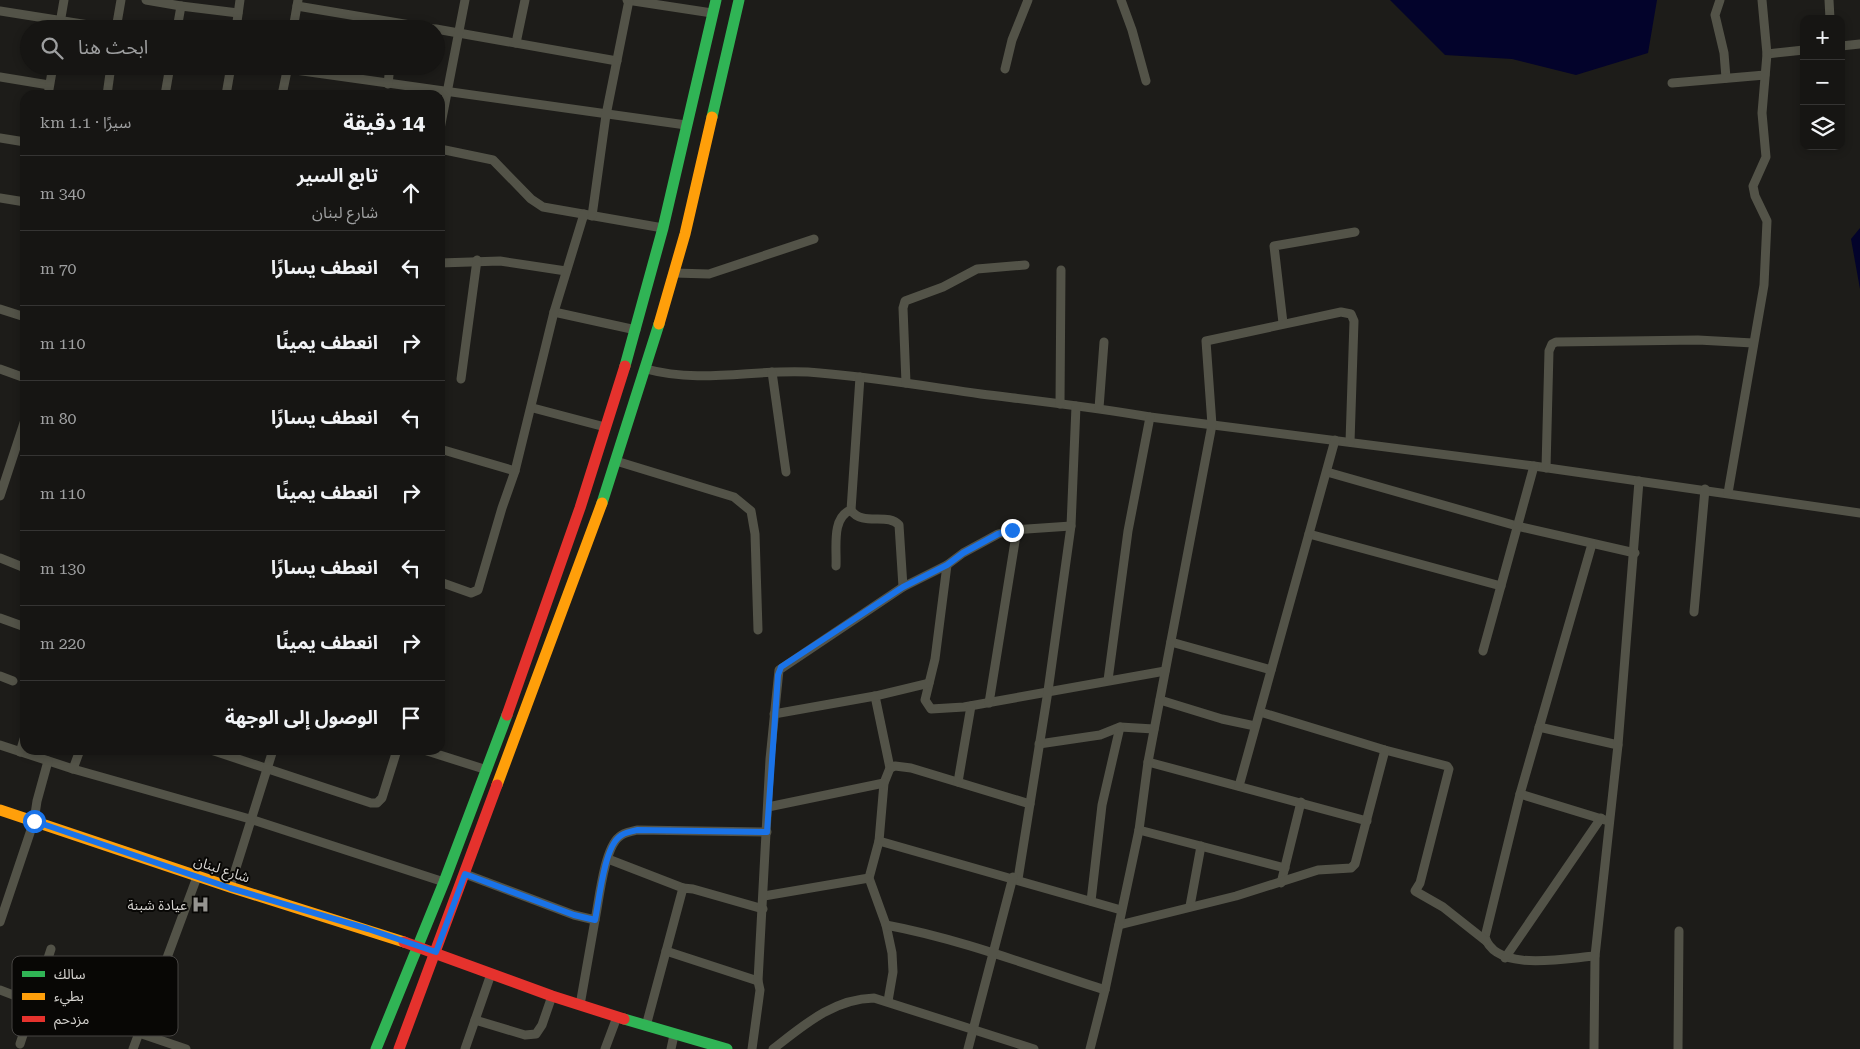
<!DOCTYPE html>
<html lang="ar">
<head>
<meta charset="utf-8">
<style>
	body { margin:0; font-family:"Roboto Serif","Noto Sans Arabic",serif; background:#1f1e1c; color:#f1f3f6; direction:rtl }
	.controls { position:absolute; right:15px; top:15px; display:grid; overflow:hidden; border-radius:10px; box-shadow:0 2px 8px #0003 }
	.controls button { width:45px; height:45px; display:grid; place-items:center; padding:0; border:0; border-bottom:1px solid #353433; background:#161513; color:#f1f3f6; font:25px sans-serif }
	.stop { position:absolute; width:15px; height:15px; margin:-11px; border:4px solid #1a73e8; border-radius:50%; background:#fff }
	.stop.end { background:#1a73e8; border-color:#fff; box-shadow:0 1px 5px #0008 }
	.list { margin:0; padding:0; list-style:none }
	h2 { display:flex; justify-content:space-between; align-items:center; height:65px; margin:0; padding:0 20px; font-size:21px }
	h2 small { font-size:16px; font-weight:400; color:#9e9fa0 }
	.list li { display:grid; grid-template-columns:32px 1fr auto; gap:15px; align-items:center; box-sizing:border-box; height:75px; padding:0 20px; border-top:1px solid #353433 }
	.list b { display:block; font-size:19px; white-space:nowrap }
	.list p { margin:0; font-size:16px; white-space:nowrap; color:#9e9fa0 }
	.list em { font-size:16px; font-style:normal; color:#9e9fa0 }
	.icon { flex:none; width:28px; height:28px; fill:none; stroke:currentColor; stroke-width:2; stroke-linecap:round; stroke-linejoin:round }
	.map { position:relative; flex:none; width:1860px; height:1049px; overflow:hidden; direction:ltr }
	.search { position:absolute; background:#161513; box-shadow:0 2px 8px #0003; left:20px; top:20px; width:425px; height:55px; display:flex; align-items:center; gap:12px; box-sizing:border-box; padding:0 18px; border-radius:28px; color:#9e9fa0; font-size:19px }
	.panel { position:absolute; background:#161513; box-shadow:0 2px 8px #0003; left:20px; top:90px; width:425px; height:665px; border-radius:15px; direction:rtl }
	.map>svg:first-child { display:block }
</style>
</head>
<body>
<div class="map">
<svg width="1860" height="1049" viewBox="0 0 1860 1049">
	<rect width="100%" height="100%" fill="#1d1c19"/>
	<g fill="#03032b">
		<path d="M1390,0H1657L1648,53L1576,75L1512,59L1445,55Z"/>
		<path d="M1860,228V289L1851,239Z"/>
	</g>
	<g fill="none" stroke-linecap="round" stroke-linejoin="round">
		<g stroke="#535348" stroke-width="9">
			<path d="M146,0L181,6L177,29"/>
			<path d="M627,0L712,13"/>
			<path d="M1121,0L1132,30L1146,81"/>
			<path d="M1720,0L1715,15L1724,53L1726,78"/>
			<path d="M1829,0L1830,19"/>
			<path d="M181,6L238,13"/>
			<path d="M297,6L434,29"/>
			<path d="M0,11L114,29"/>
			<path d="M59,29L64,0"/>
			<path d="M116,29L121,0"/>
			<path d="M236,29L240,0"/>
			<path d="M293,29L298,0"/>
			<path d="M436,29L617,61"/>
			<path d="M516,43L525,0"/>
			<path d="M1841,46L1860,44"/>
			<path d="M1767,54L1804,50"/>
			<path d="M267,66L686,125"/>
			<path d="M1005,69L1012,40L1028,0"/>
			<path d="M0,77L49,85"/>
			<path d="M1672,83L1765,75"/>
			<path d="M388,84L390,66"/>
			<path d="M48,95L53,66"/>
			<path d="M107,95L111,66"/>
			<path d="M165,95L170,66"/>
			<path d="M226,95L231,66"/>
			<path d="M282,95L288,66"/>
			<path d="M440,129L465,0"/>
			<path d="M0,138L25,142"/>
			<path d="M440,149L493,160L531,199L543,207L663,228"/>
			<path d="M0,198L25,202"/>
			<path d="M592,216L606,115L629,0"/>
			<path d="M440,263L500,261L566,271"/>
			<path d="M674,273L709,274L814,239"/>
			<path d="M0,309L25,317"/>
			<path d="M554,312L636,330"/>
			<path d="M1283,323L1274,246L1355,232"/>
			<path d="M0,369L25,378"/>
			<path d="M646,369C702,384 753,369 808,372C866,376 924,386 981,394C1038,401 1094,407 1150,417L1534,466L1860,513"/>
			<path d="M772,372L786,472"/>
			<path d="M860,377L851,510C862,527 888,512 899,525L903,587"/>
			<path d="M461,379L477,260"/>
			<path d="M906,383L903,308L905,301L943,287L977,269L1025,265"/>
			<path d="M1060,404L1061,270"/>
			<path d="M533,408L605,427"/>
			<path d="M1099,408L1104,342"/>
			<path d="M440,449L515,471"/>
			<path d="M616,461L734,497L751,511L755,534L758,630"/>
			<path d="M1546,468L1549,351L1552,344L1556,342L1698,340L1753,343"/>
			<path d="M1327,472L1517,526L1635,553"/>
			<path d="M1728,493L1764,285L1767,221L1755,196L1753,186L1766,157L1762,113L1767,54L1762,0"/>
			<path d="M0,496L25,420"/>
			<path d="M1309,534L1501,586"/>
			<path d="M1592,544L1520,794L1485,937C1496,973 1566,958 1595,956"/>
			<path d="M0,558L25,568"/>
			<path d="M947,565L935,659L925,700L931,709L964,707L1165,671"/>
			<path d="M836,566C837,549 831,517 851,510"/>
			<path d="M440,582L471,593L478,590L502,508L515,471L554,312L584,214"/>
			<path d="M1694,612L1705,489"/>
			<path d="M0,618L25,627"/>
			<path d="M1171,642L1271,670"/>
			<path d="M1483,651L1534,466"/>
			<path d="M0,676L13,681"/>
			<path d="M1108,680L1128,531L1150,417"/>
			<path d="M875,696L890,768L884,783L879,841L869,878L886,925L892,953L893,972L888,1001"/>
			<path d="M1160,700L1222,719L1255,726"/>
			<path d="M989,703L1017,529"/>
			<path d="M1260,712L1385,750L1447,766L1449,769L1420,883L1415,891L1443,907L1486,941"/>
			<path d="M774,714L875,696L929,683"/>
			<path d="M1539,727L1618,745"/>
			<path d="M1039,744L1100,735L1120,727L1154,729"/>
			<path d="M0,745L73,769L250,819L444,882"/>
			<path d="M211,750L371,803H377L382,798L397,750"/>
			<path d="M424,750L487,770"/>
			<path d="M20,752L25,736"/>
			<path d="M1148,762L1367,821"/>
			<path d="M890,768L895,766L911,768L1030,804"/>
			<path d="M73,769L80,750"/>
			<path d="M958,782L971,706"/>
			<path d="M1239,786L1335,440"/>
			<path d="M1520,794L1605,820"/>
			<path d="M768,807L884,783"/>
			<path d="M1139,830L1285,868"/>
			<path d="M879,841L1121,910"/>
			<path d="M608,859L683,888"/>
			<path d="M465,874L574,915L595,920C599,901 604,849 619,837C624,832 631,832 637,830L767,832"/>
			<path d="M1018,879L1048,691L1071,526L1076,406"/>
			<path d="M1281,883L1301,802"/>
			<path d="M230,887L273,750"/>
			<path d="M764,896L869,878"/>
			<path d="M1091,901L1102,805L1120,727"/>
			<path d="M1190,906L1201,846"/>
			<path d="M0,922L34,821L37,801L48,761"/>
			<path d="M886,925C961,939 1033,967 1105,990"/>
			<path d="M1119,925L1236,896L1318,870L1351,868L1355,864L1385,750"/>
			<path d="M666,951L758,981"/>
			<path d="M1505,958L1601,818"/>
			<path d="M0,990L34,1003"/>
			<path d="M580,1005L595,920"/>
			<path d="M475,1020L525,1035L536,1034L542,1025L552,996"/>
			<path d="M646,1026L683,888L693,889L763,909"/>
			<path d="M139,1033L186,1049"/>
			<path d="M20,1044L51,949"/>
			<path d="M133,1049L197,877"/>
			<path d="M465,1049L491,974"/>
			<path d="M605,1049L617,1017"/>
			<path d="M671,1049L674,1035"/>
			<path d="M752,1049L760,990L758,981L770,759L779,670L903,587L947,565L963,553L998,534L1012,530L1071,526"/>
			<path d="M773,1049C804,1025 833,999 874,998L1034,1049"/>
			<path d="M968,1049L1013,877"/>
			<path d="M1090,1049L1105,990L1139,830L1148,762L1212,425L1206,341L1341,312L1351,314L1354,321L1350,442"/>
			<path d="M1594,1049L1595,956L1618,745L1639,481"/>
			<path d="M1678,1049L1679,931"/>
		</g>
		<g stroke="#30b455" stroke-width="11">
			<path d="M712,117L739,0"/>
			<path d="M625,366L663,228L716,0"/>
			<path d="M602,503L659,324"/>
			<path d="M624,1019L727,1049"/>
			<path d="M376,1049L444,882L507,715"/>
		</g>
		<g stroke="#ff9f0a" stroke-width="11">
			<path d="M659,324L685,234L712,117"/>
			<path d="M497,785L602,503"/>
			<path d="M0,810L230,887L404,942"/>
		</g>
		<g stroke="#e5322d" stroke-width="11">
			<path d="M507,715L580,508L625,366"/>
			<path d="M404,942L552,996L624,1019"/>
			<path d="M399,1049L497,785"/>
		</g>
	</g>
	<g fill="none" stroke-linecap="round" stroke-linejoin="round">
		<path stroke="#1a73e8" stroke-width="6" d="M34,821L230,888L368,929L436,952L465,874L574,915L595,920C599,901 604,849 619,837C624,832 631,832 637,830L767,832L778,675L781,667L903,587L947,565L963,553L998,534L1012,530"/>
	</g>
	<defs>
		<symbol id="hospital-bare" viewBox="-9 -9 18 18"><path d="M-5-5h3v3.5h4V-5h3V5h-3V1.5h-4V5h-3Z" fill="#959490" stroke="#080705" stroke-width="2.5" paint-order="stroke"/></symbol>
	</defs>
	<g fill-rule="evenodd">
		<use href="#hospital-bare" x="188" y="892" width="25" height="25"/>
	</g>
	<g text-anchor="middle" stroke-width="4" stroke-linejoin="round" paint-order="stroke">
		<g font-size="14" fill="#d6d4d0" stroke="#080705">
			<text transform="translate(222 869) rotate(18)" y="5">شارع لبنان</text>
		</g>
		<g font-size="14" fill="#d6d4d0" stroke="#080705" text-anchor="end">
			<text x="187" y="910">عيادة شبنة</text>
		</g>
	</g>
	<rect x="12" y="956" width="166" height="80" rx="8" fill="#080705" stroke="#464442" stroke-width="1"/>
	<rect x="22" y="971" width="23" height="6" fill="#30b455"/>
	<rect x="22" y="993" width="23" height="7" fill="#ff9f0a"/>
	<rect x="22" y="1016" width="23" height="6" fill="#e5322d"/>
	<g font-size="14" fill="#d6d4d0">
		<text x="54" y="979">سالك</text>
		<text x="54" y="1001">بطيء</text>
		<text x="54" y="1024">مزدحم</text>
	</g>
</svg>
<div class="controls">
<button>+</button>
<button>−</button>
<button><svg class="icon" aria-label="layers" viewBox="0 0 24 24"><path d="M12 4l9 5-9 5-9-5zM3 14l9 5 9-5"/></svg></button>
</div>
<div class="stop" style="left:34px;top:821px"></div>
<div class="stop end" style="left:1012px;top:530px"></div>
<div class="search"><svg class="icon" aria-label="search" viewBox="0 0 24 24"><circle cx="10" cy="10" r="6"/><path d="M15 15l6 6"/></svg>ابحث هنا</div>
<section class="panel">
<h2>14 دقيقة<small>سيرًا · 1.1 km</small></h2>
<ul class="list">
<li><svg class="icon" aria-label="ahead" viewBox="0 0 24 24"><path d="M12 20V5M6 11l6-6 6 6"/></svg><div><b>تابع السير</b><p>شارع لبنان</p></div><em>340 m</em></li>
<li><svg class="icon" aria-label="left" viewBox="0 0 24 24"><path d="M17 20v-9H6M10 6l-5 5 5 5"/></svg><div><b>انعطف يسارًا</b></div><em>70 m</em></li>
<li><svg class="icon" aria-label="right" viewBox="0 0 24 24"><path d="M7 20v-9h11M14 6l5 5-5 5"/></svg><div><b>انعطف يمينًا</b></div><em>110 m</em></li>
<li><svg class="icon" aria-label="left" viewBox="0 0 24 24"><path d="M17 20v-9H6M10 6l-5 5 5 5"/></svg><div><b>انعطف يسارًا</b></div><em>80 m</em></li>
<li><svg class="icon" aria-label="right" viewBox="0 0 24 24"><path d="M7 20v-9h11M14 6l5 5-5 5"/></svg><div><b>انعطف يمينًا</b></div><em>110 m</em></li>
<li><svg class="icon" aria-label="left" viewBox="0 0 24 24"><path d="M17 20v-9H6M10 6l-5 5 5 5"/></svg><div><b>انعطف يسارًا</b></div><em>130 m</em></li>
<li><svg class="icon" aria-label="right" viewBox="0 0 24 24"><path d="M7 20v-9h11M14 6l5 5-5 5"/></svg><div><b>انعطف يمينًا</b></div><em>220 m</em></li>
<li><svg class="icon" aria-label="arrive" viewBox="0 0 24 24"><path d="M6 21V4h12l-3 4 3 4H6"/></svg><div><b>الوصول إلى الوجهة</b></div></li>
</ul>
</section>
</div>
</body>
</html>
